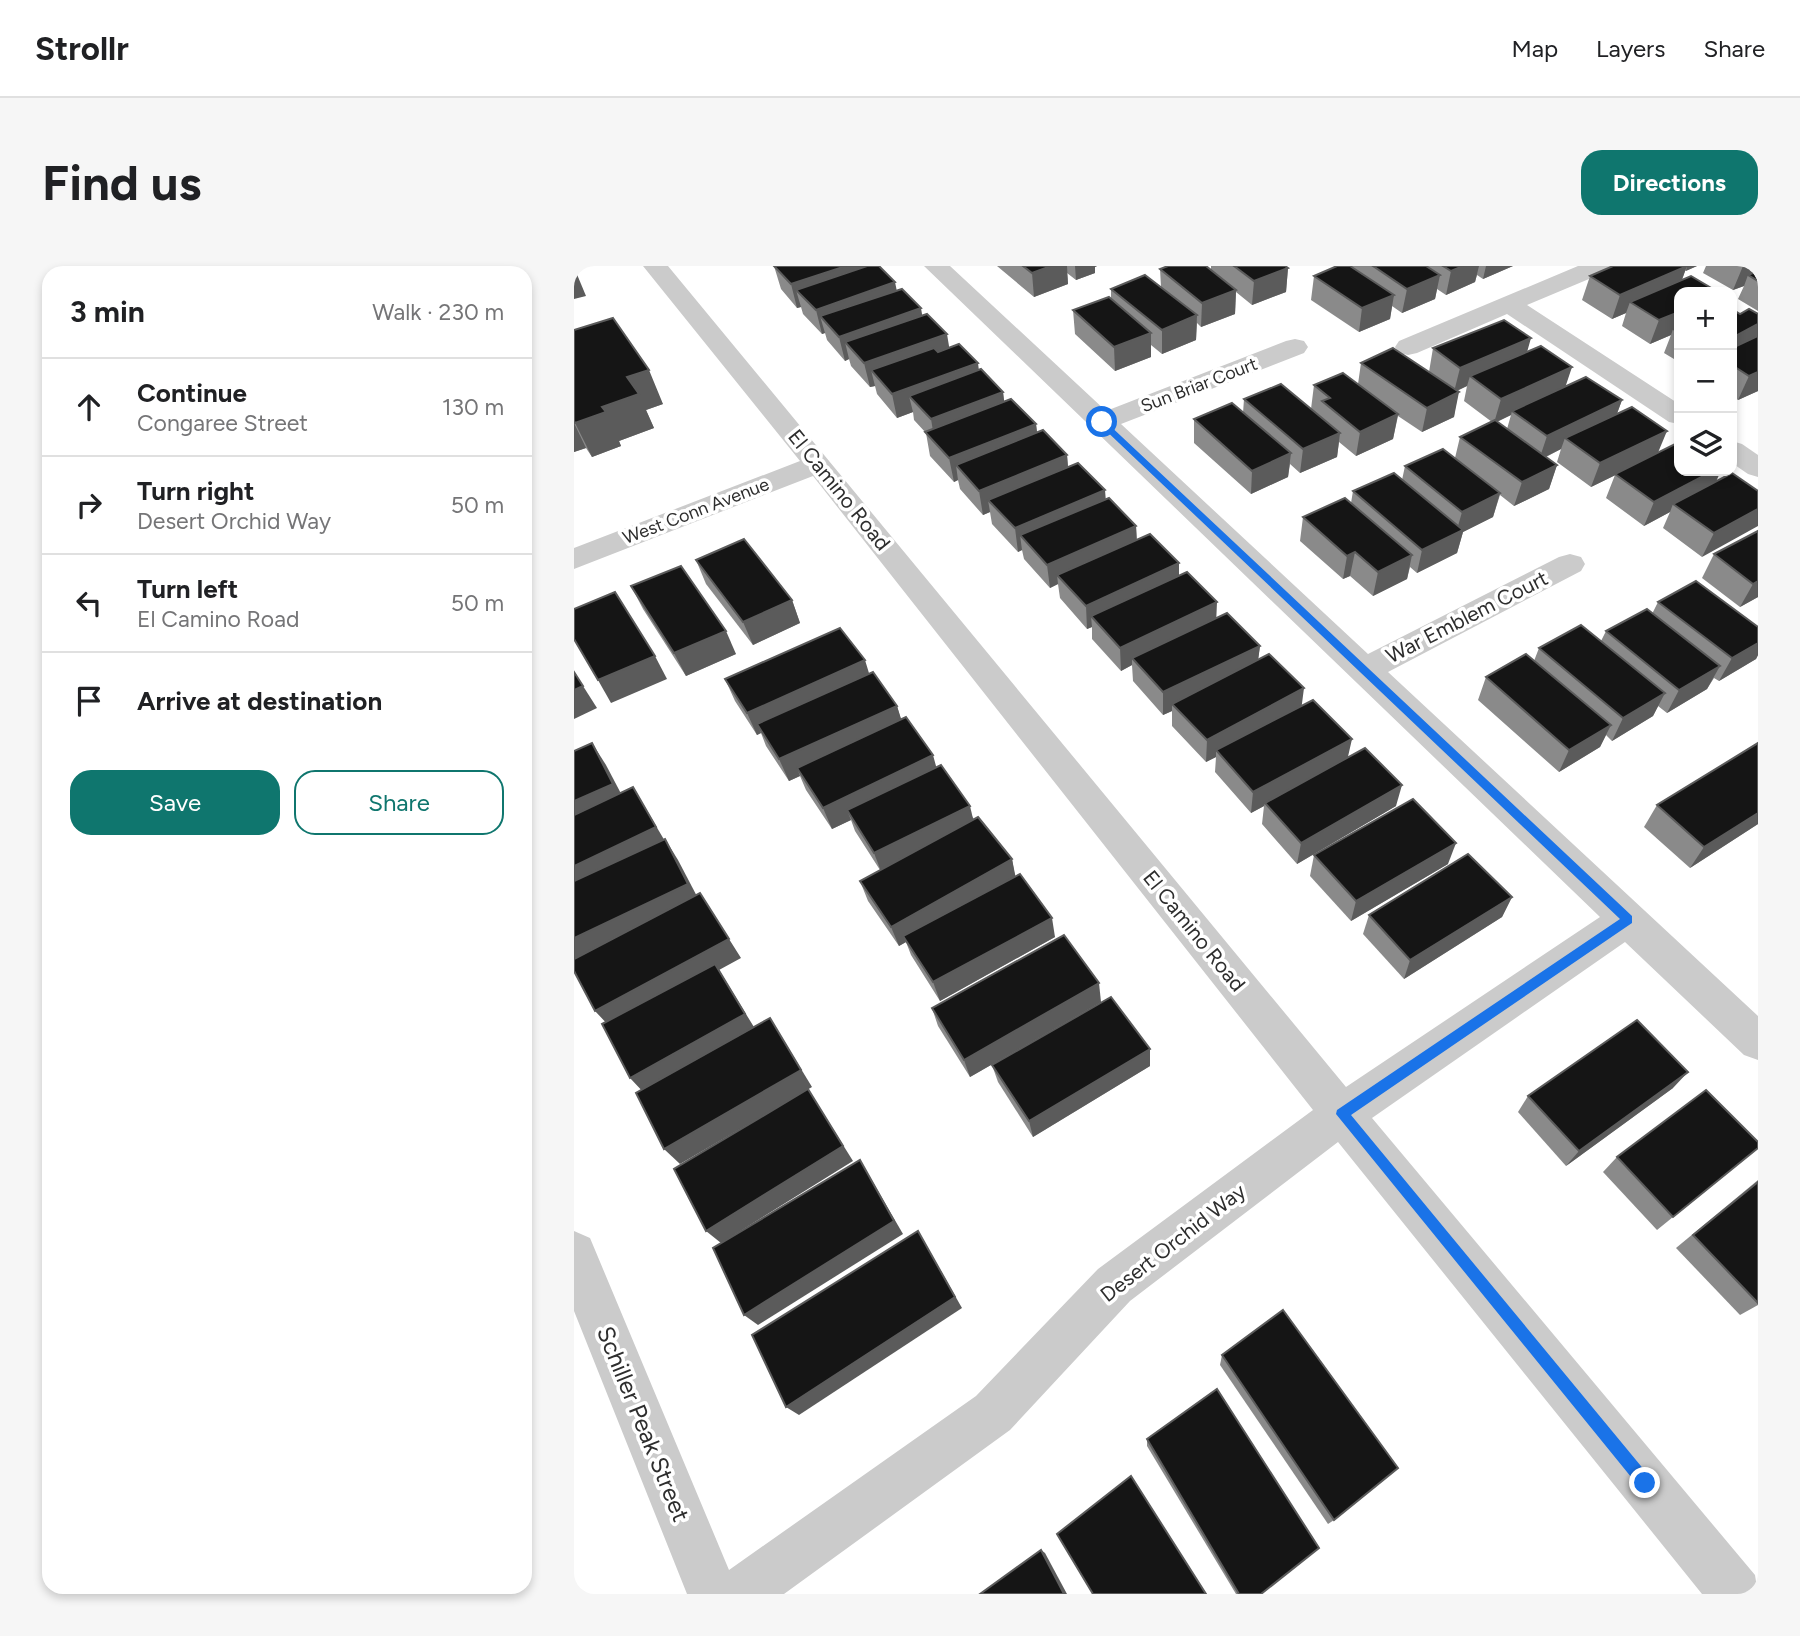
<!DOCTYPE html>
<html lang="en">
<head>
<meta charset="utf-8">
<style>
	body { margin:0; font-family:Figtree,sans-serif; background:#f6f6f6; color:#202124 }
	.controls { position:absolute; right:21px; top:21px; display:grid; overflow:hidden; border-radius:14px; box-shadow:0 4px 10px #0003 }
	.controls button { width:63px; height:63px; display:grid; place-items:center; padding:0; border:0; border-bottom:2px solid #e0e0e0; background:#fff; color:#202124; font:35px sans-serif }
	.stop { position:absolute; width:21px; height:21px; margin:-16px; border:5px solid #1a73e8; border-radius:50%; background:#fff }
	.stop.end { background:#1a73e8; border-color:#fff; box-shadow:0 2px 7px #0008 }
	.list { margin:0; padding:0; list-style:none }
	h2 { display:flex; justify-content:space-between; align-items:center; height:91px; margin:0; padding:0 28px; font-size:30px }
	h2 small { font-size:23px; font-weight:400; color:#757577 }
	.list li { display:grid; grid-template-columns:46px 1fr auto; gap:21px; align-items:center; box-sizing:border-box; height:98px; padding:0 28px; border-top:2px solid #e0e0e0 }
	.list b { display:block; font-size:26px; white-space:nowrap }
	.list p { margin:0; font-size:23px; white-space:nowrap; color:#757577 }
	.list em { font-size:23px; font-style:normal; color:#757577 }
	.actions { display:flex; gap:14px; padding:21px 28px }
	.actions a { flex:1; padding:16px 0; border:2px solid #0f766e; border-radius:21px; text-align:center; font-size:24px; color:#0f766e }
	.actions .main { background:#0f766e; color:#fff }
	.icon { flex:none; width:38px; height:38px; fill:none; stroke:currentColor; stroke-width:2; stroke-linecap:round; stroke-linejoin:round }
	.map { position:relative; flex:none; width:1184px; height:1328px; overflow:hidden; border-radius:21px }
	header { display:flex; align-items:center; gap:42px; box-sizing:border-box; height:98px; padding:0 35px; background:#fff; border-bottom:2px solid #e0e0e0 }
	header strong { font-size:33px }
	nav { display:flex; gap:38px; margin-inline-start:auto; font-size:24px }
	.intro { display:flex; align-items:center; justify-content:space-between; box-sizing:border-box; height:168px; padding:0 42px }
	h1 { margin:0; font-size:49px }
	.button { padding:18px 32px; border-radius:21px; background:#0f766e; color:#fff; font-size:24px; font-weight:700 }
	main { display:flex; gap:42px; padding:0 42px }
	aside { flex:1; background:#fff; border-radius:21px; box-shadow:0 4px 10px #0003 }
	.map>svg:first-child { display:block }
</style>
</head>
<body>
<header>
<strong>Strollr</strong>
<nav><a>Map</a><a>Layers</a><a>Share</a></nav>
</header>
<div class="intro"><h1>Find us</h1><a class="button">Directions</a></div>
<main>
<aside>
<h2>3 min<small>Walk · 230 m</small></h2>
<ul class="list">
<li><svg class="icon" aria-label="ahead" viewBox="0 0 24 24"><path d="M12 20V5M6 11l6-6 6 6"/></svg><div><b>Continue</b><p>Congaree Street</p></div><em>130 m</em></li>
<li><svg class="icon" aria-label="right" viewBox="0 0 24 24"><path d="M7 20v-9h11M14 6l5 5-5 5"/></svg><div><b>Turn right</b><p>Desert Orchid Way</p></div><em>50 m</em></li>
<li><svg class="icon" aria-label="left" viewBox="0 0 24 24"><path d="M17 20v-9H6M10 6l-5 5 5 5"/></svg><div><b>Turn left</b><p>El Camino Road</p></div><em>50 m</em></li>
<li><svg class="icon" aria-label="arrive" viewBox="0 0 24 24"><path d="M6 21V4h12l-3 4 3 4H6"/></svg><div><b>Arrive at destination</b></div></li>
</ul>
<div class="actions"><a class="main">Save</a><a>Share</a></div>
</aside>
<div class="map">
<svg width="1184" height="1328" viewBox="0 0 1184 1328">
	<rect width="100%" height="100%" fill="#fff"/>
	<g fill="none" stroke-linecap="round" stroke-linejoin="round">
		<g fill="#cbcbcb" fill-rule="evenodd">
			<path d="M69,0H94L772,821L1026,651L350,0H376L532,145L712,75L721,73L730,75L734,81L730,87L547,158L794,388L985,291L996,288L1007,291L1011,298L1007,305L814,406L1184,750V794L1170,789L1051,676L798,852L1181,1309L1184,1328H1128L764,876L556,1035L436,1164L210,1328H113L0,1045V965L16,972L155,1304L402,1130L524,1003L739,844L239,210L0,303V282L226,195Z"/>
			<path d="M1004,0H1037L1034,5L953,39L1105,138V158L1095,156L933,48L843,87L834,89L825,87L821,81L825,75Z"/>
			<path d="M1158,175L1168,178L1184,189V211L1174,208L1158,197Z"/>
		</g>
	</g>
	<g fill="#8a8a8a" fill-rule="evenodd">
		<path d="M200,0L323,25L348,49L375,82L405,104L429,126L430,136L462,158L463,167L493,189L494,201L562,260L563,274L605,309L642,353L686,380L684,393L774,491L822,540L723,598L688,558L690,540L677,547L641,506L642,491L632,496L598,460V445L589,449L559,415L558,399L547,405L518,373V361L513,363L486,332L484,318L476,322L450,293L448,284L444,286L418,258L416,246L409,249L386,223L384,214L380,216L356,190L352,167L340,154L339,146L323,152L303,128L301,120L296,121L277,100L275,93L271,95L253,74L251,67L248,68L229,48L227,41L223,42L207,23Z"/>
		<path d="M423,0H523L521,1V7L502,14L493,7L494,18L460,31Z"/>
		<path d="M637,0H711L714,2L712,26L678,39L662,26L661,48L627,61L623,57L622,74L588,88L577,79V91L541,105L501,68L499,44L537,32V23L587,21L586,3L637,4Z"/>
		<path d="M778,0H939L909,13L903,9L901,16L872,29L863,23L861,33L828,47L818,40L816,53L785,66L737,34L740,10Z"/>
		<path d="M1039,0H1123L1111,5L1108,14L1105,26V96L1090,87L1097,69L1076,78L1048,60L1052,47L1038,53L1008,34L1016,10Z"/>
		<path d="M1132,0H1184V45L1164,33L1170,20L1159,24L1129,7Z"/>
		<path d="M1158,43L1166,48H1184V125L1164,134L1158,130Z"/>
		<path d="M0,64L89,138L72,144L80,162L45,175L47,180L18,191L12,182L0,186Z"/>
		<path d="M859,82L953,86L992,120L1048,134L1043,148L1084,187L1142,216L1184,225L1128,291L1089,262L1096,246L1070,260L1032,232L1041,209L1017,221L983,196L987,183L972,191L983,199L975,223L940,240L926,229L919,251L889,266L883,287L843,307L836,301L833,313L799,330L776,310L769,313L726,275L729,251L777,237L779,225L828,214L831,200L881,192L886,171L918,156L890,135L893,120L883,125L880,151L848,166L824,150L819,173L782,190L765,176L763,191L726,207L716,198L714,211L677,228L620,177V153L669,147L670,133L737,143L740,119L784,118L787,97L855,106ZM937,149L933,163L923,156Z"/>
		<path d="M1184,265V331L1166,341L1128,312L1140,288Z"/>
		<path d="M122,294L218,334L226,357L179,379L132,318Z"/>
		<path d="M57,320L162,388L112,410L69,343Z"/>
		<path d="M1084,336L1184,361V389L1182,393L1145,415L1140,412L1133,423L1093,447L1084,440L1079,450L1038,475L1032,469L1026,481L985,506L904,434L912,411L960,395L965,382L1027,375L1032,365L1078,348Z"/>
		<path d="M295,408L323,440L327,454L400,553L438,593L441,611L481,671L366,735L337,689L332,676L325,680L294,635L286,615L306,604L281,565L277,554L258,563L232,524L226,510L215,515L192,480L187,467L183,469L161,435L151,413Z"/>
		<path d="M1083,539L1184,558L1116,602L1070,561Z"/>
		<path d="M740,589L874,598L777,655L736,610Z"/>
		<path d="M938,631L928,651L830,713L789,668L795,649Z"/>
		<path d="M527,736L396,811L364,760L358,742Z"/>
		<path d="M576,783V800L459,871L424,816L418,799Z"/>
		<path d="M1099,822L992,900L944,846L954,830Z"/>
		<path d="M1184,882L1083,964L1029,906L1043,891Z"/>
		<path d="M1184,914V1039L1166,1049L1102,982Z"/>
		<path d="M648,1089L760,1254L754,1258L646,1099Z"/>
		<path d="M573,1173L687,1328H662L573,1180Z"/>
	</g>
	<g fill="#5b5b5b">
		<path d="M272,0H298L222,24L227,41L223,42L217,18Z"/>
		<path d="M477,0H493L494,18L460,31L458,7Z"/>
		<path d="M501,0H523L521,1V7L502,14Z"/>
		<path d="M889,0H905L901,16L872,29L877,5Z"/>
		<path d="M912,0H939L909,13Z"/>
		<path d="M1113,0H1123L1112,5Z"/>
		<path d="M1113,0L1104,24L1056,36L1052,47L1038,53L1046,29Z"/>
		<path d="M1169,0H1184V13L1174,9L1170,20L1159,24Z"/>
		<path d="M714,2L712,26L678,39L680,15Z"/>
		<path d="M0,6H2L12,30L0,33Z"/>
		<path d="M866,9L861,33L828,47L833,23Z"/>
		<path d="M321,16L326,40L246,50L251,67L248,68L242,44Z"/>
		<path d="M662,24L661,48L627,61L628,37Z"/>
		<path d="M820,29L816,53L785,66L788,42Z"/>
		<path d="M347,42L351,66L271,76L275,93L271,95L265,71Z"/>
		<path d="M1105,46V66L1099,63L1097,69L1076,78L1085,54Z"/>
		<path d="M623,49L622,74L588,88V64Z"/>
		<path d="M1184,58V73L1158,90V72Z"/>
		<path d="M577,67V91L541,105L540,81Z"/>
		<path d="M373,68L377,92L297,104L301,120L296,121L290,97Z"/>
		<path d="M957,72L950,97L896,110L893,120L880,126L886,102Z"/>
		<path d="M404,97L407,121L335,130L339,146L323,152L318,128Z"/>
		<path d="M998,101L990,125L938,145L937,149L920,157L927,133Z"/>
		<path d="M75,104L89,138L72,144L80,162L45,175L47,180L18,191L1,157L53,111Z"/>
		<path d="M1184,106V125L1164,134L1175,110Z"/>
		<path d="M429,126L432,150L361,177L357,153Z"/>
		<path d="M885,126L880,151L848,166L853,142Z"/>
		<path d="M1048,134L1039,158L991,172L987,183L965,194L973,170Z"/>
		<path d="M824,148L819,173L782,190L786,166Z"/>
		<path d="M0,157L12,182L0,186Z"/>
		<path d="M462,158L465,182L382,199L384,214L380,216L375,192Z"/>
		<path d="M1093,165L1083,189L1017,221L1026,197Z"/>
		<path d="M766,167L763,191L726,207L729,183Z"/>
		<path d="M717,187L714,211L677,228L678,205Z"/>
		<path d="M493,189L495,213L414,234L416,246L409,249L405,225Z"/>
		<path d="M983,199L975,223L940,240L948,216Z"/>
		<path d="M1139,205H1147L1138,224L1099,238L1096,246L1070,260L1080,236Z"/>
		<path d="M531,224L533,248L446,269L448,284L444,286L441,262Z"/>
		<path d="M926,227L919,251L889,266L883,287L843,307L848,284L882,267L888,246Z"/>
		<path d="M1184,243V260L1128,291L1140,267Z"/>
		<path d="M562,260L563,283L483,309L484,318L476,322L473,299Z"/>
		<path d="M781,286L776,310L769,313L773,290Z"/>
		<path d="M838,289L833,313L799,330L804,306Z"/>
		<path d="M605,297V320L517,350L518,361L513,363L512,340Z"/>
		<path d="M1184,315V331L1166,341L1179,318Z"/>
		<path d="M218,334L226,357L179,379L169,356Z"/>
		<path d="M643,336L642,359L558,392V399L547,405L546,382Z"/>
		<path d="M152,365L162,388L112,410L100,387Z"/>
		<path d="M1184,377V389L1182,393L1145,415L1158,392Z"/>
		<path d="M686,380L683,403L598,438V445L589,449V426Z"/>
		<path d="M81,390L93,413L37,437L24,414Z"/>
		<path d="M291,394L298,417L183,458L187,467L183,469L173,447Z"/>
		<path d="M1146,400L1133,423L1093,447L1105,424Z"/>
		<path d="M9,420L23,442L0,453V424Z"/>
		<path d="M730,422L727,445L642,484V491L632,496L633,474Z"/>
		<path d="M1091,427L1079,450L1038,475L1049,452Z"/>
		<path d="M323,440L330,462L223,502L226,510L215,515L205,493Z"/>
		<path d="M1037,459L1026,481L985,506L995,484Z"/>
		<path d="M778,473L773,495L691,537L690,540L677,547L679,526Z"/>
		<path d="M18,477L32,499L53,539L0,563V535Z"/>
		<path d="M359,489L365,511L273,544L277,554L258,563L249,542Z"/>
		<path d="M828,519L822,540L723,598L727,577Z"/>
		<path d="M59,521L95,582L0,628V600Z"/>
		<path d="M396,540L401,561L308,608L300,587Z"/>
		<path d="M1184,547V558L1116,602L1130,581Z"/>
		<path d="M91,573L104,594L127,638L0,693V672Z"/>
		<path d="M882,577L874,598L777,655L782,635Z"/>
		<path d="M438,593L442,613L329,670L332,676L325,680L317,661Z"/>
		<path d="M126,627L167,692L145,704L183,766L72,829L56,812L38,763L21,745Z"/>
		<path d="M938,631L928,651L830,713L836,694Z"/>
		<path d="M478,652L481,671L366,735L359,716Z"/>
		<path d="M525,717L527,736L396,811L390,794Z"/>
		<path d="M196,752L238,821L106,898L90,883Z"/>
		<path d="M576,783V800L459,871L455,855Z"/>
		<path d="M1114,806L1099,822L992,900L1005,885Z"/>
		<path d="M234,823L279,895L147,977L132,965Z"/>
		<path d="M286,894L329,968L184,1059L170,1049Z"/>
		<path d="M344,965L388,1042L225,1149L212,1141Z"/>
		<path d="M467,1284L471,1287L493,1328H490Z"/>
	</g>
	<g fill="#151515" stroke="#5b5b5b" stroke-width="2">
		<path d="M200,0H272L217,18Z"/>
		<path d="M293,0H305L321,16L242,44L222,24Z"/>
		<path d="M449,0H477L458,7Z"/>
		<path d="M594,0H632L662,24L628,37L586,3Z"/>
		<path d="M660,0H711L714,2L680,15Z"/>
		<path d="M763,0H776L820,29L788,42L740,10Z"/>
		<path d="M799,0H852L866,9L833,23Z"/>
		<path d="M869,0H889L877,5Z"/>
		<path d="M1039,0H1113L1046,29L1016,10Z"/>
		<path d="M1184,5V15L1174,9Z"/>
		<path d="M571,9L623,49L588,64L537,23Z"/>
		<path d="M1117,10L1144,26H1105V46L1085,54L1056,36Z"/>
		<path d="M328,23L347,42L265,71L246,50Z"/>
		<path d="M535,31L577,67L540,81L499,44Z"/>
		<path d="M1158,43L1166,48L1175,43L1184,48V58L1158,72Z"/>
		<path d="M353,48L373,68L290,97L271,76Z"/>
		<path d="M39,52L75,104L53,111L65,128L28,141L32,146L1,157L0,155V64Z"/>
		<path d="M930,54L957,72L886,102L859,82Z"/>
		<path d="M1105,60V66L1099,63Z"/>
		<path d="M1184,70V106L1175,110L1158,99V82Z"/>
		<path d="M385,78L404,97L318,128L297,104L360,82L364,86Z"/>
		<path d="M967,80L998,101L927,133L896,110Z"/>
		<path d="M819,82L885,126L853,142L787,97Z"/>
		<path d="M407,103L429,126L357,153L335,130Z"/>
		<path d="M769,107L824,148L786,166L748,135L756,132L740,119Z"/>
		<path d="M1012,111L1048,134L973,170L938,145Z"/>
		<path d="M707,118L766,167L729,183L670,133Z"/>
		<path d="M437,133L462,158L375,192L351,166Z"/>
		<path d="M658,137L717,187L678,205L620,153Z"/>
		<path d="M1058,141L1093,165L1026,197L991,172Z"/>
		<path d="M921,154L983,199L948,216L886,171Z"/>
		<path d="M469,164L493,189L405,225L382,199Z"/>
		<path d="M1105,176V205H1139L1080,236L1041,208Z"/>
		<path d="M869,183L926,227L888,246L831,200Z"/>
		<path d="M504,197L531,224L441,262L414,234Z"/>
		<path d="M820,207L889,264L848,284L779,225Z"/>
		<path d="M1158,207L1184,225V243L1140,267L1099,238Z"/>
		<path d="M535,232L562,260L473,299L446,269Z"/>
		<path d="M771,232L838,289L804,306L781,286L773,290L729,251Z"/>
		<path d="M1184,265V315L1179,318L1140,288Z"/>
		<path d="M576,268L605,297L512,340L483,309Z"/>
		<path d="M170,273L218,334L169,356L122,294Z"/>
		<path d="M107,300L152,365L100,387L57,320Z"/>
		<path d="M613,306L643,336L546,382L517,350Z"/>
		<path d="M1122,315L1184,361V377L1158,392L1084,336Z"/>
		<path d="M41,326L81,390L24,414L0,373V343Z"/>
		<path d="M1073,343L1146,400L1105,424L1032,365Z"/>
		<path d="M653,347L686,380L589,426L558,392Z"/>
		<path d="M1007,359L1091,427L1049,452L965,382Z"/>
		<path d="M266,362L291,394L173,447L151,413Z"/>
		<path d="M695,388L730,422L633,474L598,438Z"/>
		<path d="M952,388L1037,459L995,484L912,411Z"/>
		<path d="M0,406L9,420L0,424Z"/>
		<path d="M299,406L323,440L205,493L183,458Z"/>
		<path d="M739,434L778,473L679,526L642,484Z"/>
		<path d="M332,451L359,489L249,542L223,502Z"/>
		<path d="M18,477L39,518L0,535V485Z"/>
		<path d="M1184,477V547L1130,581L1083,539Z"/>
		<path d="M791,482L828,519L727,577L691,537Z"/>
		<path d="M367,499L396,540L300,587L273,544Z"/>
		<path d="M59,521L82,561L0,600V549Z"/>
		<path d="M839,533L882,577L782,635L740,589Z"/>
		<path d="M404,551L438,593L317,661L286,615Z"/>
		<path d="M91,573L114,618L0,672V615Z"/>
		<path d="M894,588L938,631L836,694L795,649Z"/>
		<path d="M446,608L478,652L359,716L329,670Z"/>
		<path d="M126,627L155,673L21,745L0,705V693Z"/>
		<path d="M490,669L525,717L390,794L358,742Z"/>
		<path d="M141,698L171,748L56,812L28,758Z"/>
		<path d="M537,731L576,783L455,855L418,799Z"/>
		<path d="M196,752L227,804L90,883L62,827Z"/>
		<path d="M1063,754L1114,806L1005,885L954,830Z"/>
		<path d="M234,823L269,880L132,965L100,903Z"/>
		<path d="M1132,824L1184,876V882L1099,951L1043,891Z"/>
		<path d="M286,894L320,955L170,1049L139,982Z"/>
		<path d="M1184,916V1037L1119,969Z"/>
		<path d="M344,965L381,1031L212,1141L178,1069Z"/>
		<path d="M709,1044L824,1202L760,1254L648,1089Z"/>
		<path d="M643,1123L745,1282L687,1328H665L573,1173Z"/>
		<path d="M557,1210L632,1328H519L483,1268Z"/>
		<path d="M467,1284L490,1328H406Z"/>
	</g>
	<path fill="#1a73e8" d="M525,155H531L1058,650V657L777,849L1076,1211L1078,1217L1076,1222L1071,1224L1066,1222L762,848L763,844L1046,653L525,158Z"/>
	<g text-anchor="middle" stroke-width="7" stroke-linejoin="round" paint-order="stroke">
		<g font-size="18" fill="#2e2e2e" stroke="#fff">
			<text transform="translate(625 119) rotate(-21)" y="6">Sun Briar Court</text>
			<text transform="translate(122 245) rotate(-21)" y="6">West Conn Avenue</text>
		</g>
		<g font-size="21" fill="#2e2e2e" stroke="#fff">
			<text transform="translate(265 224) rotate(51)" y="7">El Camino Road</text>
			<text transform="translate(893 351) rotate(-27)" y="7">War Emblem Court</text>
			<text transform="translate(620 665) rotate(51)" y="7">El Camino Road</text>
			<text transform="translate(599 977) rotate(-38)" y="7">Desert Orchid Way</text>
		</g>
		<g font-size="24" fill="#2e2e2e" stroke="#fff">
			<text transform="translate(69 1158) rotate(68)" y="8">Schiller Peak Street</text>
		</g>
	</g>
</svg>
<div class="controls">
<button>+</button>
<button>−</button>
<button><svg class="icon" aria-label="layers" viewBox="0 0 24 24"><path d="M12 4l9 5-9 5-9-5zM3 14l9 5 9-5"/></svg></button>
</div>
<div class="stop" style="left:528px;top:156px"></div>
<div class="stop end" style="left:1071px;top:1217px"></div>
</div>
</main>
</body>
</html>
